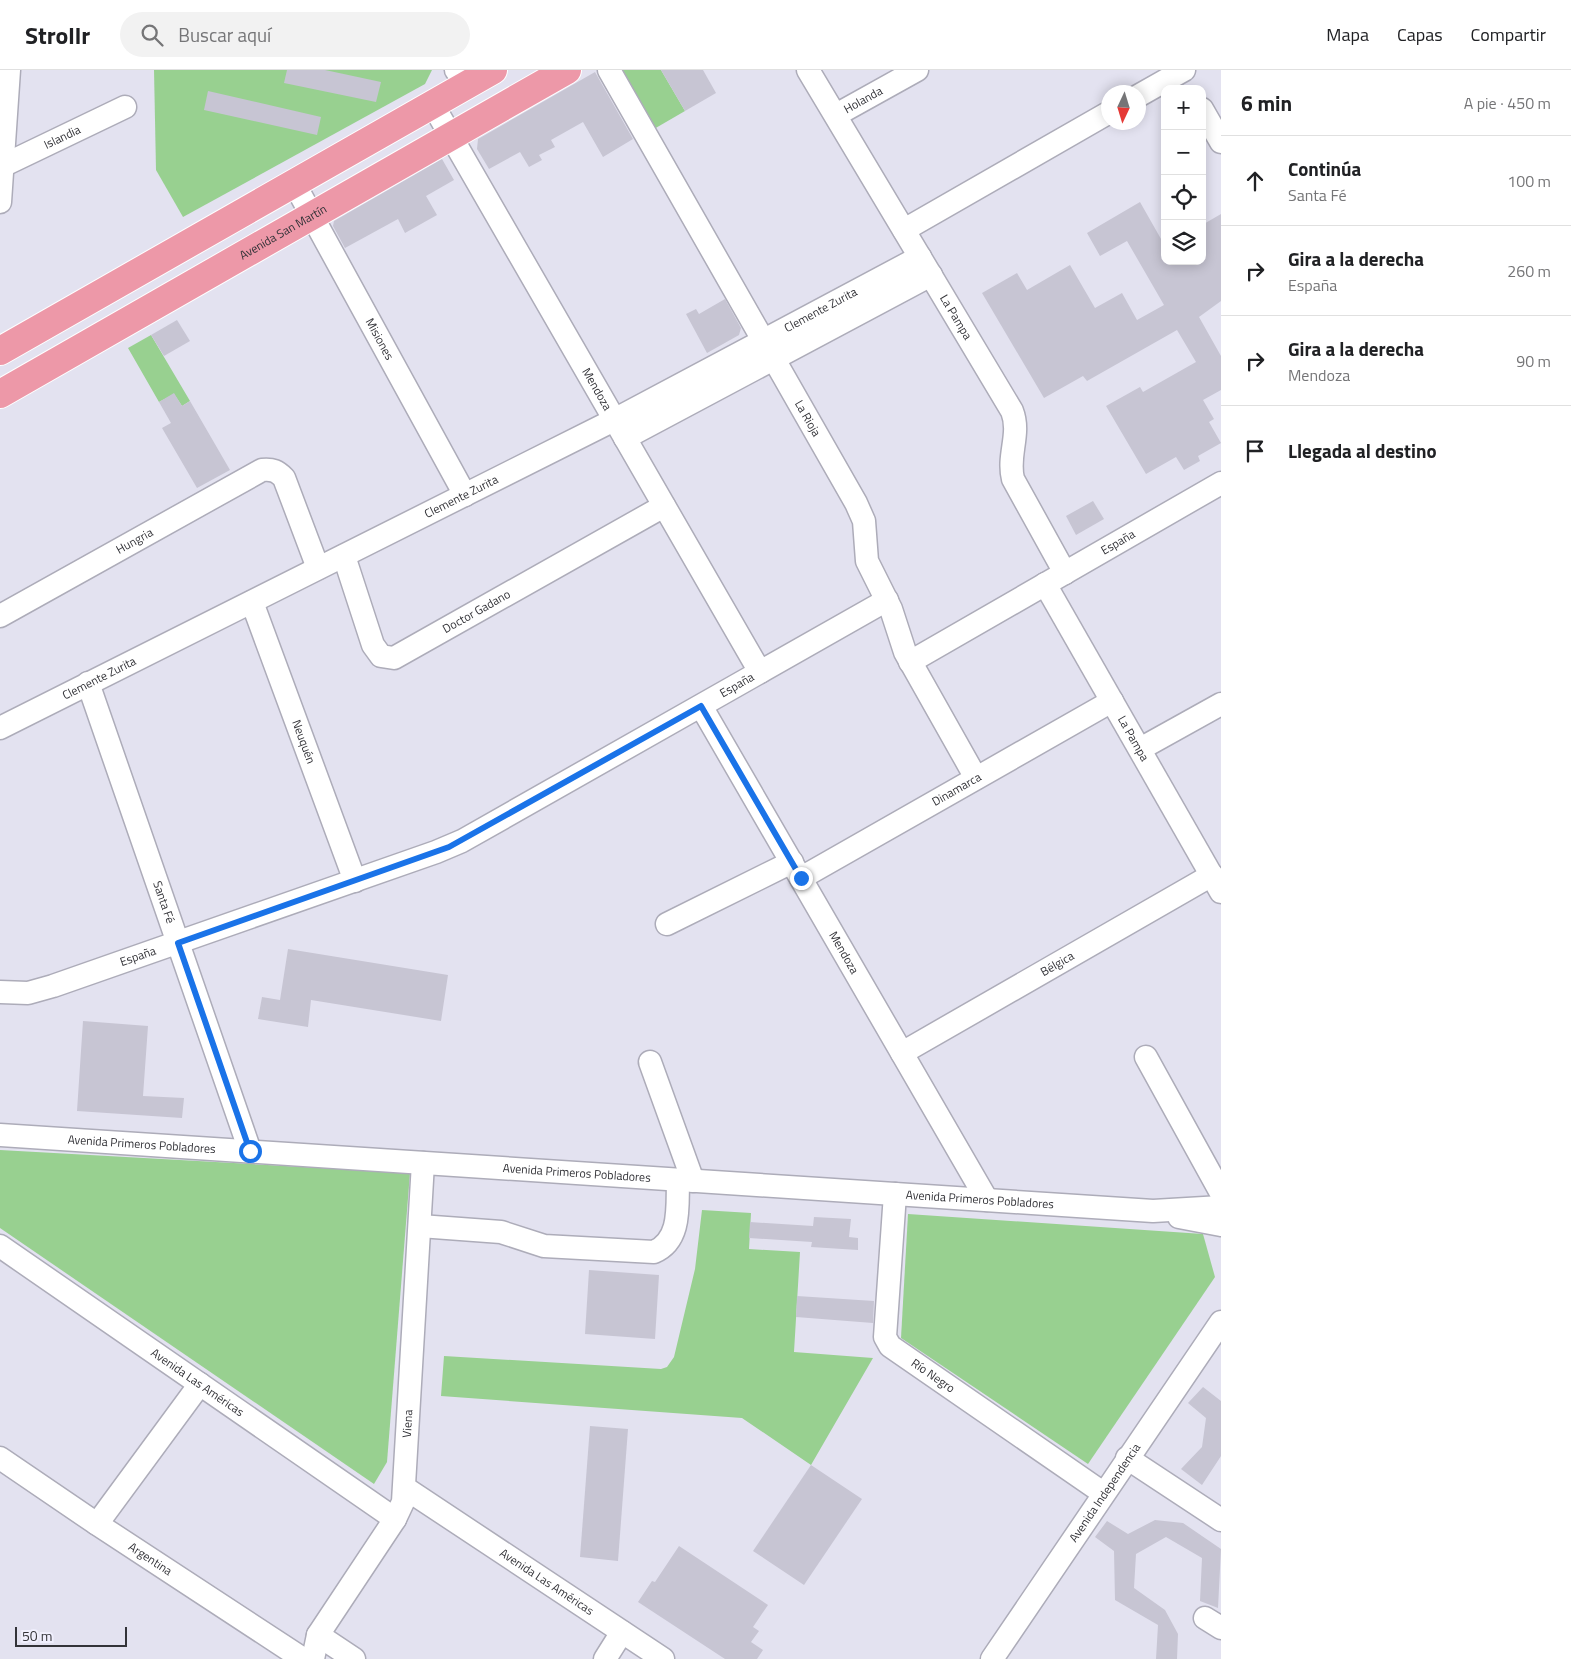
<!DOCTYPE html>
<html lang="es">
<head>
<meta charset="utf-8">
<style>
	body { margin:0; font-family:"Titillium Web",sans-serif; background:#f2f2f2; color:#202124 }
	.controls { position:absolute; right:15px; top:15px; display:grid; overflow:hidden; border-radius:10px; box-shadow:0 2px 12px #0003 }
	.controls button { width:45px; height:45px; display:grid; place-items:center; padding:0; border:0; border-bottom:1px solid #e0e0e0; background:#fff; color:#202124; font:25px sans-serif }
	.compass { position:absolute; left:1101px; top:15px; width:45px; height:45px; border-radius:50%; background:#fff; box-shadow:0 2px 12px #0003; rotate:184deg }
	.scale { position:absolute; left:15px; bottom:12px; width:112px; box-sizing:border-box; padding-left:5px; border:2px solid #333338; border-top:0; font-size:14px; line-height:18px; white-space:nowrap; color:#333338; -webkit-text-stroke:4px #f0effd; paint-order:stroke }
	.stop { position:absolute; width:15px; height:15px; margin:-11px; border:4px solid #1a73e8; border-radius:50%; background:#fff }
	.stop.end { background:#1a73e8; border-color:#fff; box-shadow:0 1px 5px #0008 }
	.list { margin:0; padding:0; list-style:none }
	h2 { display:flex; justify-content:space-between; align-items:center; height:65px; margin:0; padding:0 20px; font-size:21px }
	h2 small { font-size:16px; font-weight:400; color:#757577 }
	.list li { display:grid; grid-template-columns:32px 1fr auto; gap:15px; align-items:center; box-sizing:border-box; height:90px; padding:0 20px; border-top:1px solid #e0e0e0 }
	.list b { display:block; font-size:19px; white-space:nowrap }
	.list p { margin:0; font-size:16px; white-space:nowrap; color:#757577 }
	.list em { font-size:16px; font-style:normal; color:#757577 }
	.icon { flex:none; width:28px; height:28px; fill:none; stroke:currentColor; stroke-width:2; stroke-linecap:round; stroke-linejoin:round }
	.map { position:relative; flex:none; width:1221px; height:1589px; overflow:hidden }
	header { display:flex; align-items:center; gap:30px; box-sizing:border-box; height:70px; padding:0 25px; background:#fff; border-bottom:1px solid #e0e0e0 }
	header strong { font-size:24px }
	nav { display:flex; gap:28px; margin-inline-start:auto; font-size:18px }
	.search { width:350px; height:45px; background:#f2f2f2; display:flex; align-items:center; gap:12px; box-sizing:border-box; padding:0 18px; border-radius:28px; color:#757577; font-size:19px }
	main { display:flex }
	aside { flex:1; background:#fff }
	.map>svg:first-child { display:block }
</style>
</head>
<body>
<header>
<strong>Strollr</strong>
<div class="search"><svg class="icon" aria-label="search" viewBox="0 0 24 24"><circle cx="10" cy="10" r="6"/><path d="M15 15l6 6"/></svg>Buscar aquí</div>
<nav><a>Mapa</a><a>Capas</a><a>Compartir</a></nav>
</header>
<main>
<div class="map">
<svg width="1221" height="1589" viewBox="0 0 1221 1589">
	<rect width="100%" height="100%" fill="#e3e2f0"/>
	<g fill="#98d090">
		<path d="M154,0H432L425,14L183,147L156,100Z"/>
		<path d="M620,0H661L685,41L654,59Z"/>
		<path d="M151,265L190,331L182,336L174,324L159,332L128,278Z"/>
		<path d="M0,1080L410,1103L387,1392L374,1414L0,1158Z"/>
		<path d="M702,1140L751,1143L749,1179L800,1182L794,1282L873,1288L811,1395L742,1348L441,1326L444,1286L661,1299L667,1297L674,1287L695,1199Z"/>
		<path d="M908,1144L1203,1164L1215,1207L1088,1394L901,1268Z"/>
	</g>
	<g fill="#c7c5d3">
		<path d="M287,0H325L381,12L376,32L284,13Z"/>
		<path d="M661,0H703L716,23L685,41Z"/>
		<path d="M595,2L633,69L603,87L583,52L551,70L555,77L539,85L542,90L529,97L520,82L489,99L477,79L478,69Z"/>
		<path d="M208,21L321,47L317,65L204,40Z"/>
		<path d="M442,89L454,110L426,126L437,145L405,163L398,149L345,178L333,156L334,151Z"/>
		<path d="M1140,132L1165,176V191H1202V155L1221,144V231L1199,247L1221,286V320L1203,330L1214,349L1209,352L1221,373L1198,386L1200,391L1184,400L1176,387L1146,404L1106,336L1140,317L1143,322L1196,292L1177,260L1087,311L1083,306L1044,328L982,223L1017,203L1027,220L1070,195L1095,238L1122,223L1137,250L1164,235L1127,171L1100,186L1087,163Z"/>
		<path d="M725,229L741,258L739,265L707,283L686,244L696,239L699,244Z"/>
		<path d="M177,250L190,271L164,286L151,265Z"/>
		<path d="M174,323L182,336L190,331L230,400L197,418L162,358L171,353L159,332Z"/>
		<path d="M1093,431L1104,449L1076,465L1066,446Z"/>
		<path d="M288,879L448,905L441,951L311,930L308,957L258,949L262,927L280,930Z"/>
		<path d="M83,951L148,956L143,1026L184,1028L182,1048L77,1041Z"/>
		<path d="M814,1147L851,1149L849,1167L858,1168V1180L811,1177L812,1172L749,1168L750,1152L813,1156Z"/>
		<path d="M589,1200L659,1205L655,1269L585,1264Z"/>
		<path d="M797,1226L874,1231L873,1253L796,1247Z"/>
		<path d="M1203,1317L1221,1331V1386L1202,1415L1181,1399L1202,1377L1206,1348L1188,1333Z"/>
		<path d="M590,1356L628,1359L618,1491L580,1487Z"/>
		<path d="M811,1395L862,1429L804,1515L753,1481Z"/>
		<path d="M1155,1450L1183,1453L1221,1479L1218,1538L1200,1531L1202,1488L1166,1467L1136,1484L1134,1518L1165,1540L1178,1564L1177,1589H1156L1158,1555L1115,1530L1114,1481L1095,1467L1107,1451L1128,1464Z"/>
		<path d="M679,1476L768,1535L753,1557L759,1561L751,1572L763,1580L757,1589H725L638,1532L652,1511L655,1512Z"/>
	</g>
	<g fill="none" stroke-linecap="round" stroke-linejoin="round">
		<defs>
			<g id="minor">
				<path d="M456,0L467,15"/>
				<path id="s1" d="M609,0L856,433L864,451L867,491L891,539L905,582L976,708"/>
				<path id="s2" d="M808,0L1012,341C1021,364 1007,385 1013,409L1065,503"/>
				<path d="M1138,26L1184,0"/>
				<path id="s3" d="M433,35L760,602"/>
				<path d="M1202,39L1221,72"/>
				<path id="s4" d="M836,45L917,0"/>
				<path id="s5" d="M0,97L125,37"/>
				<path id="s6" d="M294,113L465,425"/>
				<path d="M0,132L9,0"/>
				<path d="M904,160L1108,43"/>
				<path d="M625,368L931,205"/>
				<path id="s7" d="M344,486L373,575L381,586L394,588L664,436"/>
				<path id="s8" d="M1045,514L1221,822"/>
				<path id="s9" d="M252,532L355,811"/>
				<path id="s10" d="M0,546L262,400C273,399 277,401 284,408L318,498"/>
				<path id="s11" d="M910,592L1221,413"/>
				<path id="s12" d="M88,613L250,1081"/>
				<path id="s13" d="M701,636L987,1130"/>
				<path id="s14" d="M0,658L614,350L920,187"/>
				<path d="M1140,679L1221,634"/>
				<path id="s15" d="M801,808L1112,631"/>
				<path d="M667,854L792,792"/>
				<path id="s16" d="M0,922L28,923L53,916L436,782L462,771L887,530"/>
				<path id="s17" d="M902,983L1212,805"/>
				<path d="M1146,987L1221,1123"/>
				<path d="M650,992L693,1111"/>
				<path id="s18" d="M0,1065L1153,1141L1221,1137"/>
				<path id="s19" d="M895,1124L885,1267L890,1276L1103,1423"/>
				<path d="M1179,1147L1221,1155"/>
				<path d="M420,1156L501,1162L544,1176L654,1182C682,1170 677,1135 678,1110"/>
				<path id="s20" d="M0,1176L395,1449"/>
				<path id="s21" d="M0,1388L97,1454L303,1589"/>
				<path d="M1127,1388L1221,1450"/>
				<path id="s22" d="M405,1418L663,1589"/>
				<path d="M97,1454L200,1314"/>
				<path d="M1205,1548L1221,1558"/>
				<path d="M318,1565L354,1589"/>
				<path id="s23" d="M313,1589L318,1565L395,1449L403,1432L423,1093"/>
				<path d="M605,1589L622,1562"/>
				<path id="s24" d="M992,1589L1221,1252"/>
			</g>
			<g id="major">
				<path d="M0,281L493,0"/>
				<path id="s25" d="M0,324L567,0"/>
			</g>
		</defs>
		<use href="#minor" stroke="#adacb9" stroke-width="25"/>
		<use href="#major" stroke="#fff" stroke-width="30"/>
		<use href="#minor" stroke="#fff" stroke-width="22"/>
		<use href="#major" stroke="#ed98a8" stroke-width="28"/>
	</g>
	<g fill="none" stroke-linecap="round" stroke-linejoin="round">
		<path stroke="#1a73e8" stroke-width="6" d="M250,1081L178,873L449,777L701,636L801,808"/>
	</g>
	<g text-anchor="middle" stroke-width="5" stroke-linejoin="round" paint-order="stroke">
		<g font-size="12" fill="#333338" stroke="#f0effd">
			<text dy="4" stroke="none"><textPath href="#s4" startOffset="31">Holanda</textPath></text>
			<text dy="4" stroke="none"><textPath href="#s5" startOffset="69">Islandia</textPath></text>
			<text dy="4" stroke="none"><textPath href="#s25" startOffset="326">Avenida San Martín</textPath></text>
			<text dy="4" stroke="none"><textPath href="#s14" startOffset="921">Clemente Zurita</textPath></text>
			<text dy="4" stroke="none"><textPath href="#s2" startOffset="288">La Pampa</textPath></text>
			<text dy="4" stroke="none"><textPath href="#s6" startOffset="178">Misiones</textPath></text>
			<text dy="4" stroke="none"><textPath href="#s3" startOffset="328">Mendoza</textPath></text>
			<text dy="4" stroke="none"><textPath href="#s1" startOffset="401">La Rioja</textPath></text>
			<text dy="4" stroke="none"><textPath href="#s14" startOffset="516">Clemente Zurita</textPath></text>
			<text dy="4" stroke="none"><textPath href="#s10" startOffset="154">Hungria</textPath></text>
			<text dy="4" stroke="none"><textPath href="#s11" startOffset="240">España</textPath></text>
			<text dy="4" stroke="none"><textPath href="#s7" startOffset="215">Doctor Gadano</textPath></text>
			<text dy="4" stroke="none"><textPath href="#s14" startOffset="111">Clemente Zurita</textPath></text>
			<text dy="4" stroke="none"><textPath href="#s16" startOffset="804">España</textPath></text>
			<text dy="4" stroke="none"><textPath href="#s8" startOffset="178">La Pampa</textPath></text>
			<text dy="4" stroke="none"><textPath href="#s9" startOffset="149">Neuquén</textPath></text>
			<text dy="4" stroke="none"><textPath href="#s15" startOffset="179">Dinamarca</textPath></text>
			<text dy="4" stroke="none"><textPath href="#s12" startOffset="232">Santa Fé</textPath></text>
			<text dy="4" stroke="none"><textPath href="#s13" startOffset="285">Mendoza</textPath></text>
			<text dy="4" stroke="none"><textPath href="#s16" startOffset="144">España</textPath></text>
			<text dy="4" stroke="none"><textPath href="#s17" startOffset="179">Bélgica</textPath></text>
			<text dy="4" stroke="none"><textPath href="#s18" startOffset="142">Avenida Primeros Pobladores</textPath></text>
			<text dy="4" stroke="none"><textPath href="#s18" startOffset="578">Avenida Primeros Pobladores</textPath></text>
			<text dy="4" stroke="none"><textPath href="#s18" startOffset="982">Avenida Primeros Pobladores</textPath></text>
			<text dy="4" stroke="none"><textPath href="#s19" startOffset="206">Río Negro</textPath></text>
			<text dy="4" stroke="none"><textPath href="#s20" startOffset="240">Avenida Las Américas</textPath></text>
			<text dy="4" stroke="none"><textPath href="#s23" startOffset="261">Viena</textPath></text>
			<text dy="4" stroke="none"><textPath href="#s24" startOffset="201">Avenida Independencia</textPath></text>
			<text dy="4" stroke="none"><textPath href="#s21" startOffset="181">Argentina</textPath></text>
			<text dy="4" stroke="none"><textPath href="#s22" startOffset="170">Avenida Las Américas</textPath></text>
		</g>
	</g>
</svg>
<div class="controls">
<button>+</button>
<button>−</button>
<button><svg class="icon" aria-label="locate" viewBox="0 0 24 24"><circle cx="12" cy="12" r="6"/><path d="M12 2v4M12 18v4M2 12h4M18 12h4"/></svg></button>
<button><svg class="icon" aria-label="layers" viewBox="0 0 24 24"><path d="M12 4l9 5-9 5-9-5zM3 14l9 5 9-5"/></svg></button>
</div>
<svg class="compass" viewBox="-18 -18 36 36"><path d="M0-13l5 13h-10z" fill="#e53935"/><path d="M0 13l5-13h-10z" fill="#757577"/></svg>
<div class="scale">50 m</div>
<div class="stop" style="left:250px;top:1081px"></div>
<div class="stop end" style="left:801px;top:808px"></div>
</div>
<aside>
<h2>6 min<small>A pie · 450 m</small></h2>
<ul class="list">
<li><svg class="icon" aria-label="ahead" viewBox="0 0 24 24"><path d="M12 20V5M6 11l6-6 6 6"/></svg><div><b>Continúa</b><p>Santa Fé</p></div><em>100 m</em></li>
<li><svg class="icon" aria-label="right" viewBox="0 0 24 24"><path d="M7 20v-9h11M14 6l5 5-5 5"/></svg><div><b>Gira a la derecha</b><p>España</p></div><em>260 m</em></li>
<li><svg class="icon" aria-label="right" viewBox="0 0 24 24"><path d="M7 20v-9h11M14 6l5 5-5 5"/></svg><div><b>Gira a la derecha</b><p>Mendoza</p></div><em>90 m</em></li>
<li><svg class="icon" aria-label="arrive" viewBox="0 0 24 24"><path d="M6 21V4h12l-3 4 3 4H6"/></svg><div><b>Llegada al destino</b></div></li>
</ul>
</aside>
</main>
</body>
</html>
